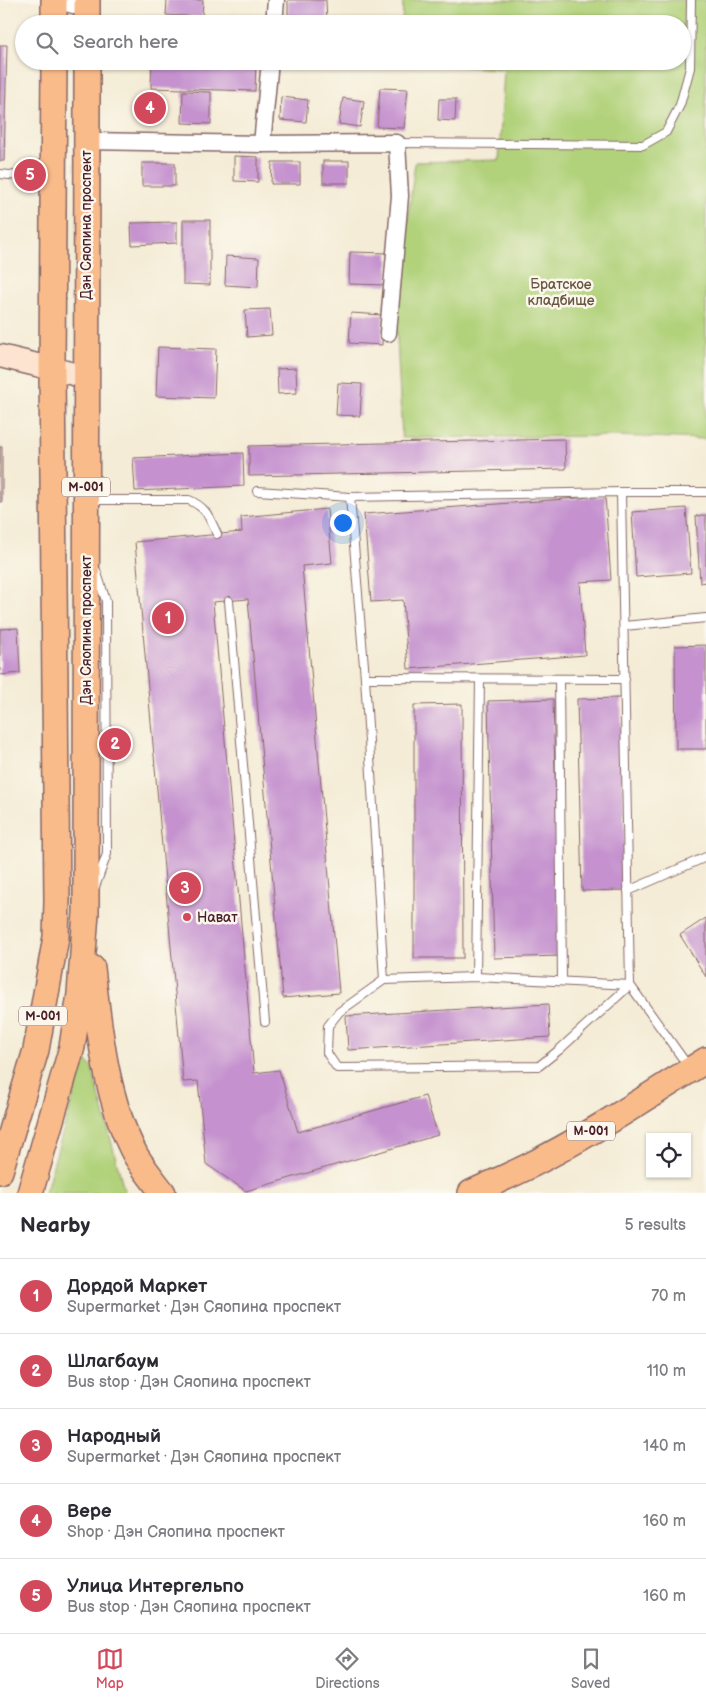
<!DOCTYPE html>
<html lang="en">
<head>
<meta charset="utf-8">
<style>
	body { margin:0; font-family:"Balsamiq Sans",sans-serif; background:#f7f7f7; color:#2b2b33 }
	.controls { position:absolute; right:15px; bottom:15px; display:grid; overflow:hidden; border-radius:0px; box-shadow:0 1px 4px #0004 }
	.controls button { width:45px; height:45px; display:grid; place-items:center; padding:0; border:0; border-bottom:1px solid #e1e1e2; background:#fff; color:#2b2b33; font:25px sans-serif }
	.you { position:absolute; left:342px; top:522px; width:18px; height:18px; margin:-12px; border:4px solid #fff; border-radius:50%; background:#1a73e8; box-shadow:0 0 0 8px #1a73e833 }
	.badge { display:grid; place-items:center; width:32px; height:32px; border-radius:50%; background:#d1495b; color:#fff; font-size:16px; font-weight:700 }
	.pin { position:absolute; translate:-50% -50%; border:2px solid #fff; box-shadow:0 1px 5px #0006 }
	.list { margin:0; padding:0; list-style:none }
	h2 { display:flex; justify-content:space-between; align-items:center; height:65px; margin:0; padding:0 20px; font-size:21px }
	h2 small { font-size:16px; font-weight:400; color:#7c7c81 }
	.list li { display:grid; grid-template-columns:32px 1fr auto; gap:15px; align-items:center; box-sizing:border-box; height:75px; padding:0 20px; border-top:1px solid #e1e1e2 }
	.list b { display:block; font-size:19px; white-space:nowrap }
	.list p { margin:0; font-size:16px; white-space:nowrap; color:#7c7c81 }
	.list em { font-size:16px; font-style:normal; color:#7c7c81 }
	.icon { flex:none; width:28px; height:28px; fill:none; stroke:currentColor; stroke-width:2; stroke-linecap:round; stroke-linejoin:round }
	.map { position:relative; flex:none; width:706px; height:1193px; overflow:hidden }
	.search { position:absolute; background:#fff; box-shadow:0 1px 4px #0004; left:15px; right:15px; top:15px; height:55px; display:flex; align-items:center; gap:12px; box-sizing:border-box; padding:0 18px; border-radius:28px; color:#7c7c81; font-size:19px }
	.sheet { height:440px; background:#fff }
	nav { display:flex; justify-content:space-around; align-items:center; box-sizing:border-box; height:70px; border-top:1px solid #e1e1e2; background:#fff; font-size:14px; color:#7c7c81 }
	nav a { display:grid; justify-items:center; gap:2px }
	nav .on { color:#d1495b }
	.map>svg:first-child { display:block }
</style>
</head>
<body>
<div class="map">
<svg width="706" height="1193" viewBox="0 0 706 1193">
	<rect width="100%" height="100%" fill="#fbf7ec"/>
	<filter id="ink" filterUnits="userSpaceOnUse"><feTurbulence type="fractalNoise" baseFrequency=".02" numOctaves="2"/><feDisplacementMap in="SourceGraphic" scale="10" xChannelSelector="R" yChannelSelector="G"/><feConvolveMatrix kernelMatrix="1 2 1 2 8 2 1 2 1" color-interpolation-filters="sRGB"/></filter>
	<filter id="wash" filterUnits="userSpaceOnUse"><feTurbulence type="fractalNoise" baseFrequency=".0096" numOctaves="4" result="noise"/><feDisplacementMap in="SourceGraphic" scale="20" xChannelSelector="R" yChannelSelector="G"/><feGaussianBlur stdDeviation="1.12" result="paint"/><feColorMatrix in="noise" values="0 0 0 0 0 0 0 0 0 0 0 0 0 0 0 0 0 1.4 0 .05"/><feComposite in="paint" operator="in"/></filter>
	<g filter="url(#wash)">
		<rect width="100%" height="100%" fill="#f4ecd6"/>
		<g fill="#b1d27a" stroke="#7e7852">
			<path d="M403,0H706V439L614,436L402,438L396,318L415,162L499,160L504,69L400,63V61H682V24H402Z"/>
			<path d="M84,1061H87L92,1068L125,1193H45L82,1066Z"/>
		</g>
		<g id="blocks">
			<g fill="#c592cf">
				<path d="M167,0H203L202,17L166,15Z"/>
				<path d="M288,0H326L327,24H288Z"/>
				<path d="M0,45H7L4,161H0Z"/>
				<path d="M152,61H256L255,91L151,88Z"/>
				<path d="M380,88L408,89L404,128L377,127Z"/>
				<path d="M183,91L211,92V124L182,123Z"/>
				<path d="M281,97L308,100L306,122L280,120Z"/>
				<path d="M343,98L364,101L360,127L339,124Z"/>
				<path d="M439,99H456L455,121L438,120Z"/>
				<path d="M234,156L258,157V182L234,181Z"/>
				<rect x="323" y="161" width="26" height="22"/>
				<path d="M272,162H300V184H271Z"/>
				<rect x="142" y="163" width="33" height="23"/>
				<path d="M183,220H210V285L183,284Z"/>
				<path d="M177,222V243L132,245L131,223Z"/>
				<path d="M350,252L388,253V285L349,284Z"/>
				<path d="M226,256L259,258L258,287L225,285Z"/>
				<path d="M270,309L272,335L247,337L245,310Z"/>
				<path d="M351,313L383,315L382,345L349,343Z"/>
				<path d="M158,347L216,349L214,398L156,396Z"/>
				<path d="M296,368L297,393L278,394L277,369Z"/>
				<path d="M338,383L362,384L360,416L336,415Z"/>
				<path d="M565,439L566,469L249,476V446Z"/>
				<rect x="0" y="447" width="2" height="55"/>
				<path d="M243,453L244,486L135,491L133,458Z"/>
				<path d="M605,496L611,580L580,582L585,655L408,669L403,600L371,602L364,514Z"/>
				<path d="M686,508L691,573L636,577L632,512Z"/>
				<path d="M327,509L332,563L302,566L339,993L283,998L248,599L213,602L254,1073L279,1070L298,1132L425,1096L438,1135L246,1191L206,1164L198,1081L183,1082L135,542L242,532L241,517Z"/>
				<path d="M706,515V582L700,583L696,516Z"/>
				<path d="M18,628L20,673L0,675V629Z"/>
				<path d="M706,645V749H676L675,646Z"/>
				<path d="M621,698L626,890L582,891L577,699Z"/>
				<path d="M553,699L560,956L494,958L488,701Z"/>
				<path d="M462,704L463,958H414V705Z"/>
				<path d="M706,918V977L680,935Z"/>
				<path d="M548,1004L550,1037L348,1050L346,1016Z"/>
			</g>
		</g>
	</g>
	<g filter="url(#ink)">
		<use href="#blocks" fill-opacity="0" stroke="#866767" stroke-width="1"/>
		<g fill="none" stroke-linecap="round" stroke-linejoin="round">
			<defs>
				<g id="lane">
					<path d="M397,143L643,145L666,132L680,105L690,68L691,0"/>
					<path d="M0,174L19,176"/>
					<path d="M257,491L350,497"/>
					<path d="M621,492H706"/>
					<path d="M90,500H189C207,508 209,517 217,534"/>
					<path d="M229,601L265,1022"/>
					<path d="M624,626L706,618"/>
					<path d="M365,678L625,679"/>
					<path d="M559,679L562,981"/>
					<path d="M95,887L107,854L106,601L96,570"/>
					<path d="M628,891L706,857"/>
					<path d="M476,977L480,679"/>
					<path d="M384,980L339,1012L328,1026L327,1053L337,1068L539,1066L559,1050L630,985"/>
					<path d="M630,985L476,977L384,980L365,678L350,497L621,492L630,985L688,1066"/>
				</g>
				<g id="street">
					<path d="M56,0L87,9"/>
					<path d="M274,24L276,0"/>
					<path d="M86,141L262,144L397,143L400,196L388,333"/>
					<path d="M262,144L270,61"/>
				</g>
				<path id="secondary" d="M0,356L86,377"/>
				<g id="primary">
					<path d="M87,0V24"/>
					<path d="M54,24V0"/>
					<path d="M92,968C99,1029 106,1101 136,1156C144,1169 154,1181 163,1193"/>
					<path d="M0,1171L36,1050L56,937L57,901L52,370L54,61"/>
					<path d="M30,1193L72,1047L80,994L86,913L87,61"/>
					<path d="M471,1193C490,1184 509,1176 527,1167C589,1136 647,1097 706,1060"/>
				</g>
			</defs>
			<use href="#lane" stroke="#866767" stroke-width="10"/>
			<use href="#street" stroke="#866767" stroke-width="19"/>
			<use href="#secondary" stroke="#866767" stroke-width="25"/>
			<use href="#primary" stroke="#866767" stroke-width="28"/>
			<use href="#lane" stroke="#fff" stroke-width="8"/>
			<use href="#street" stroke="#fff" stroke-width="16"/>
			<use href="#secondary" stroke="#fde4d1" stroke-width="22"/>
			<use href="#primary" stroke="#fabb8b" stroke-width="25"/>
		</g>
	</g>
	<circle fill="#d1495b" stroke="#fbf7ec" stroke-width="2" cx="187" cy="917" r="5"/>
	<g text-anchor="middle" stroke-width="5" stroke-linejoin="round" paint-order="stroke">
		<g fill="#fbf7ec" stroke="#7f6065" stroke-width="1">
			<rect x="62" y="477.5" width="48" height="19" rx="4"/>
			<rect x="19" y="1006.5" width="48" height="19" rx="4"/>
			<rect x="567" y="1121.5" width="48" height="19" rx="4"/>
		</g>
		<g font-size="12" font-weight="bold" fill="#4a1f2b">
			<text x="86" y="491">M-001</text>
			<text x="43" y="1020">M-001</text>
			<text x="591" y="1135">М-001</text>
		</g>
		<g font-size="14" fill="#4a1f2b" stroke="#fbf7ec">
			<text transform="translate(86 225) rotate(-90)" y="5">Дэн Сяопина проспект</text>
			<text transform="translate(86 630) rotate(-90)" y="5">Дэн Сяопина проспект</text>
		</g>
		<g font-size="14" fill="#695543" stroke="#fbf7ec">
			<text x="561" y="289">Братское<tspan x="561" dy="16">кладбище</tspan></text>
		</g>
		<g font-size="14" fill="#4a1f2b" stroke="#fbf7ec" text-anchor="start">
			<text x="197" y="922">Нават</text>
		</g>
	</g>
</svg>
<div class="controls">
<button><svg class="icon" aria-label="locate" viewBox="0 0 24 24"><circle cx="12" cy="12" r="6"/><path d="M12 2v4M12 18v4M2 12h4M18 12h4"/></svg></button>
</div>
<div class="you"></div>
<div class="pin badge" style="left:168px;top:618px">1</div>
<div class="pin badge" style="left:115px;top:744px">2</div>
<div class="pin badge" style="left:185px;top:888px">3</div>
<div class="pin badge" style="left:150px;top:108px">4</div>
<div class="pin badge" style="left:30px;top:175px">5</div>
<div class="search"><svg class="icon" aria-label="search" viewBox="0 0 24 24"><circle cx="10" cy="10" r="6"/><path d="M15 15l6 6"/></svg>Search here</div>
</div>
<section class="sheet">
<h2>Nearby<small>5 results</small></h2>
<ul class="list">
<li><span class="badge">1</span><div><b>Дордой Маркет</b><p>Supermarket · Дэн Сяопина проспект</p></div><em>70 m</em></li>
<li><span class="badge">2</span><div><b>Шлагбаум</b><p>Bus stop · Дэн Сяопина проспект</p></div><em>110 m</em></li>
<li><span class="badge">3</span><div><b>Народный</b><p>Supermarket · Дэн Сяопина проспект</p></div><em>140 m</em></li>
<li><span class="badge">4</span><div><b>Вере</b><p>Shop · Дэн Сяопина проспект</p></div><em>160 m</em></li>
<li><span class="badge">5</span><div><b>Улица Интергельпо</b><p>Bus stop · Дэн Сяопина проспект</p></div><em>160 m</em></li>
</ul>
</section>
<nav>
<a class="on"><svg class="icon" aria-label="map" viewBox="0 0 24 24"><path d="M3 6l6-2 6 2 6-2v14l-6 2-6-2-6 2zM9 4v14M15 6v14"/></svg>Map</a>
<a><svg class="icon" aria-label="directions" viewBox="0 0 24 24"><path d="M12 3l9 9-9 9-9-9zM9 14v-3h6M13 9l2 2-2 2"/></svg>Directions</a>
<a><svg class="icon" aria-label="saved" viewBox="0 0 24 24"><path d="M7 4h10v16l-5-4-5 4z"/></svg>Saved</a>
</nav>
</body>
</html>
